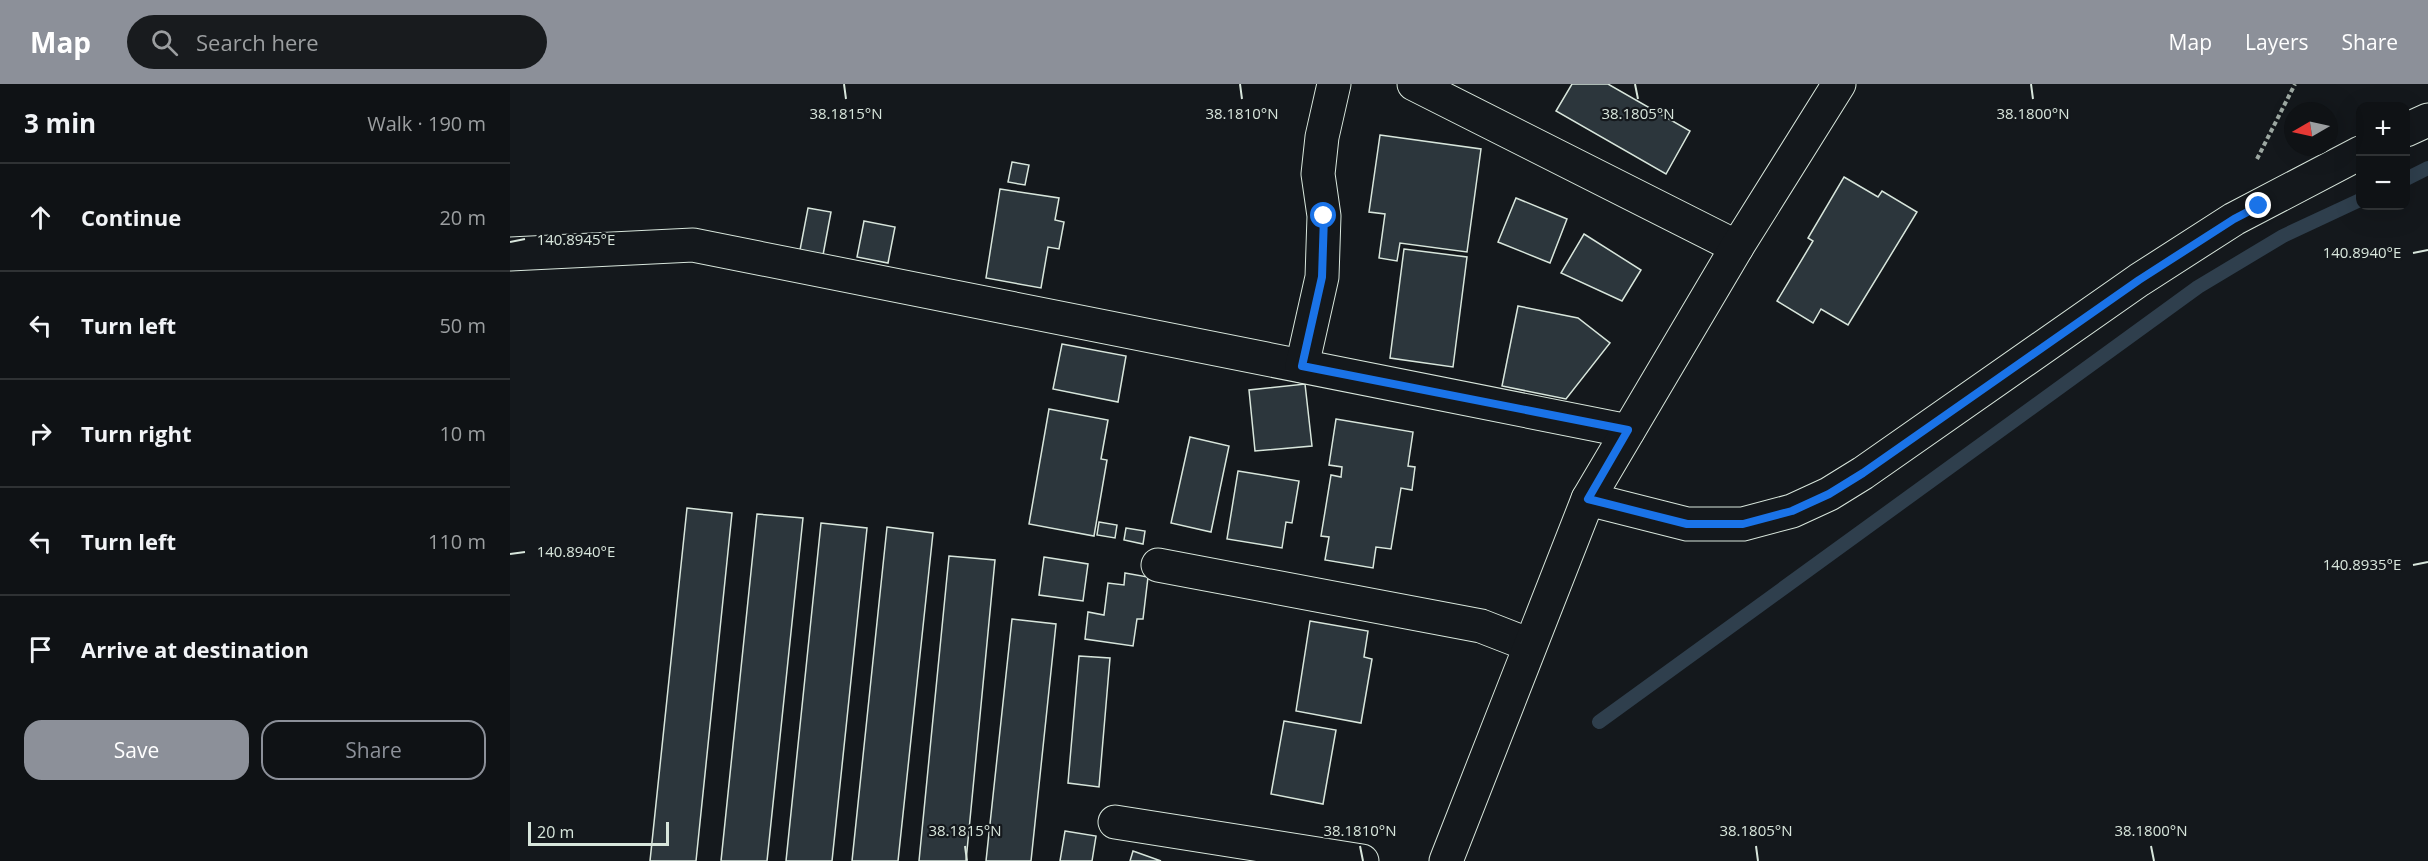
<!DOCTYPE html>
<html lang="en">
<head>
<meta charset="utf-8">
<style>
	body { margin:0; font-family:"Open Sans",sans-serif; background:#181b1e; color:#f1f3f6 }
	.controls { position:absolute; right:18px; top:18px; display:grid; overflow:hidden; border-radius:12px; box-shadow:0 6px 24px #0002 }
	.controls button { width:54px; height:54px; display:grid; place-items:center; padding:0; border:0; border-bottom:2px solid #2f3234; background:#0f1215; color:#f1f3f6; font:30px sans-serif }
	.compass { position:absolute; left:1774px; top:18px; width:54px; height:54px; border-radius:50%; background:#0f1215; box-shadow:0 6px 24px #0002; rotate:261deg }
	.scale { position:absolute; left:18px; bottom:15px; width:141px; box-sizing:border-box; padding-left:6px; border:3px solid #d8e6dc; border-top:0; font-size:16px; line-height:21px; white-space:nowrap; color:#d8e6dc; -webkit-text-stroke:4px #14181c; paint-order:stroke }
	.stop { position:absolute; width:18px; height:18px; margin:-14px; border:4px solid #1a73e8; border-radius:50%; background:#fff }
	.stop.end { background:#1a73e8; border-color:#fff; box-shadow:0 2px 6px #0008 }
	.list { margin:0; padding:0; list-style:none }
	h2 { display:flex; justify-content:space-between; align-items:center; height:78px; margin:0; padding:0 24px; font-size:26px }
	h2 small { font-size:20px; font-weight:400; color:#9b9ea0 }
	.list li { display:grid; grid-template-columns:39px 1fr auto; gap:18px; align-items:center; box-sizing:border-box; height:108px; padding:0 24px; border-top:2px solid #2f3234 }
	.list b { display:block; font-size:22px; white-space:nowrap }
	.list em { font-size:20px; font-style:normal; color:#9b9ea0 }
	.actions { display:flex; gap:12px; padding:18px 24px }
	.actions a { flex:1; padding:14px 0; border:2px solid #8c9099; border-radius:18px; text-align:center; font-size:21px; color:#8c9099 }
	.actions .main { background:#8c9099; color:#fff }
	.icon { flex:none; width:33px; height:33px; fill:none; stroke:currentColor; stroke-width:2; stroke-linecap:round; stroke-linejoin:round }
	.map { position:relative; flex:none; width:1918px; height:777px; overflow:hidden }
	header { display:flex; align-items:center; gap:36px; box-sizing:border-box; height:84px; padding:0 30px; background:#8c9099; color:#fff }
	header strong { font-size:28px }
	nav { display:flex; gap:33px; margin-inline-start:auto; font-size:21px }
	.search { width:420px; height:54px; background:#181b1e; display:flex; align-items:center; gap:15px; box-sizing:border-box; padding:0 21px; border-radius:33px; color:#9b9ea0; font-size:22px }
	main { display:flex }
	aside { flex:1; background:#0f1215 }
	.map>svg:first-child { display:block }
</style>
</head>
<body>
<header>
<strong>Map</strong>
<div class="search"><svg class="icon" aria-label="search" viewBox="0 0 24 24"><circle cx="10" cy="10" r="6"/><path d="M15 15l6 6"/></svg>Search here</div>
<nav><a>Map</a><a>Layers</a><a>Share</a></nav>
</header>
<main>
<aside>
<h2>3 min<small>Walk · 190 m</small></h2>
<ul class="list">
<li><svg class="icon" aria-label="ahead" viewBox="0 0 24 24"><path d="M12 20V5M6 11l6-6 6 6"/></svg><div><b>Continue</b></div><em>20 m</em></li>
<li><svg class="icon" aria-label="left" viewBox="0 0 24 24"><path d="M17 20v-9H6M10 6l-5 5 5 5"/></svg><div><b>Turn left</b></div><em>50 m</em></li>
<li><svg class="icon" aria-label="right" viewBox="0 0 24 24"><path d="M7 20v-9h11M14 6l5 5-5 5"/></svg><div><b>Turn right</b></div><em>10 m</em></li>
<li><svg class="icon" aria-label="left" viewBox="0 0 24 24"><path d="M17 20v-9H6M10 6l-5 5 5 5"/></svg><div><b>Turn left</b></div><em>110 m</em></li>
<li><svg class="icon" aria-label="arrive" viewBox="0 0 24 24"><path d="M6 21V4h12l-3 4 3 4H6"/></svg><div><b>Arrive at destination</b></div></li>
</ul>
<div class="actions"><a class="main">Save</a><a>Share</a></div>
</aside>
<div class="map">
<svg width="1918" height="777" viewBox="0 0 1918 777">
	<rect width="100%" height="100%" fill="#14181c"/>
	<g fill="none" stroke-linecap="round" stroke-linejoin="round">
		<g stroke="#2f3f4d" stroke-width="14">
			<path d="M1896,95L1918,84"/>
			<path d="M1089,638L1688,203L1773,152L1850,116"/>
		</g>
	</g>
	<g fill="#2c363c" stroke="#d8e6dc" stroke-width="1.5">
		<path d="M1062,0H1098L1180,47L1156,90L1046,27Z"/>
		<path d="M870,51L971,65L957,168L890,159L887,177L869,174L875,130L859,128Z"/>
		<path d="M502,78L519,81L515,101L498,98Z"/>
		<path d="M1334,93L1368,113L1372,107L1407,128L1338,241L1311,225L1303,239L1267,217L1303,157L1298,154Z"/>
		<path d="M490,105L549,114L545,136L554,138L549,165L538,163L531,204L476,194Z"/>
		<path d="M1006,114L1057,135L1040,179L988,158Z"/>
		<path d="M298,124L321,128L313,171L290,166Z"/>
		<path d="M354,137L385,143L378,179L347,173Z"/>
		<path d="M1074,150L1131,186L1112,217L1051,189Z"/>
		<path d="M894,165L957,173L943,283L880,274Z"/>
		<path d="M1008,222L1068,234L1100,259L1056,315L992,302Z"/>
		<path d="M552,260L616,272L608,318L543,305Z"/>
		<path d="M795,300L802,362L745,367L739,306Z"/>
		<path d="M539,325L598,336L591,375L597,376L584,452L519,440Z"/>
		<path d="M826,335L903,348L898,382L905,383L902,406L891,404L881,465L866,463L863,484L815,476L819,453L811,452L821,391L831,393L832,383L819,381Z"/>
		<path d="M680,353L719,362L701,448L661,439Z"/>
		<path d="M728,387L789,397L782,439L776,438L772,464L717,455Z"/>
		<path d="M177,424L222,429L186,777H140Z"/>
		<path d="M247,430L293,434L257,777H211Z"/>
		<path d="M589,438L607,441L605,454L587,451Z"/>
		<path d="M311,439L357,444L322,777H276Z"/>
		<path d="M377,443L423,449L388,777H342Z"/>
		<path d="M616,444L635,447L633,460L614,456Z"/>
		<path d="M439,472L485,476L456,777H409Z"/>
		<path d="M534,473L578,480L573,517L529,511Z"/>
		<path d="M615,489L638,493L633,535H627L623,562L575,555L578,528L594,531L598,499L614,501Z"/>
		<path d="M502,535L546,540L521,777H476Z"/>
		<path d="M800,537L858,547L854,573L862,575L851,639L786,627Z"/>
		<path d="M569,572L600,574L589,703L558,699Z"/>
		<path d="M774,637L826,646L813,720L761,710Z"/>
		<path d="M555,747L586,752L582,777H550Z"/>
		<path d="M623,767L651,777H620Z"/>
	</g>
	<g fill="none" stroke-linecap="round" stroke-linejoin="round">
		<defs>
			<g id="street">
				<path d="M904,0L1227,163"/>
				<path d="M0,170L183,161L1118,347"/>
				<path d="M792,282L812,193L814,132L808,90L812,53L824,0"/>
				<path d="M648,481L971,542L1020,561"/>
				<path d="M605,738L852,777"/>
			</g>
			<g id="secondary">
				<path d="M1896,46L1918,36"/>
				<path d="M1078,415L1177,440H1233L1282,427L1319,410L1353,389L1629,196L1724,135L1850,69"/>
				<path d="M936,777L1078,415L1227,163L1329,0"/>
			</g>
		</defs>
		<use href="#street" stroke="#d8e6dc" stroke-width="35"/>
		<use href="#secondary" stroke="#d8e6dc" stroke-width="35"/>
		<path stroke="#9da8a2" stroke-width="4" stroke-dasharray="4.5 3" stroke-linecap="butt" d="M1747,75L1785,0"/>
		<use href="#street" stroke="#14181c" stroke-width="33"/>
		<use href="#secondary" stroke="#14181c" stroke-width="33"/>
	</g>
	<g fill="none" stroke-linecap="round" stroke-linejoin="round">
		<path stroke="#1a73e8" stroke-width="8" d="M814,132L812,193L792,282L1118,346L1078,415L1177,440H1233L1282,427L1319,410L1353,389L1629,196L1724,135L1749,122"/>
	</g>
	<path fill="none" stroke="#d8e6dc" stroke-width="2" d="M334,0L336,15M730,0L732,15M1125,0L1128,15M1521,0L1523,15M0,158L15,155M1903,169L1918,166M0,470L15,468M1903,481L1918,478M455,762L457,777M850,762L853,777M1246,762L1248,777M1641,762L1644,777"/>
	<g font-size="15" text-anchor="middle" fill="#d8e6dc" stroke="#14181c" stroke-width="4.5" stroke-linejoin="round" paint-order="stroke">
		<text x="336" y="35">38.1815°N</text>
		<text x="732" y="35">38.1810°N</text>
		<text x="1128" y="35">38.1805°N</text>
		<text x="1523" y="35">38.1800°N</text>
		<text x="66" y="161">140.8945°E</text>
		<text x="1852" y="174">140.8940°E</text>
		<text x="66" y="473">140.8940°E</text>
		<text x="1852" y="486">140.8935°E</text>
		<text x="455" y="752">38.1815°N</text>
		<text x="850" y="752">38.1810°N</text>
		<text x="1246" y="752">38.1805°N</text>
		<text x="1641" y="752">38.1800°N</text>
	</g>
</svg>
<div class="controls">
<button>+</button>
<button>−</button>
</div>
<svg class="compass" viewBox="-18 -18 36 36"><path d="M0-13l5 13h-10z" fill="#e53935"/><path d="M0 13l5-13h-10z" fill="#9b9ea0"/></svg>
<div class="scale">20 m</div>
<div class="stop" style="left:814px;top:132px"></div>
<div class="stop end" style="left:1749px;top:122px"></div>
</div>
</main>
</body>
</html>
